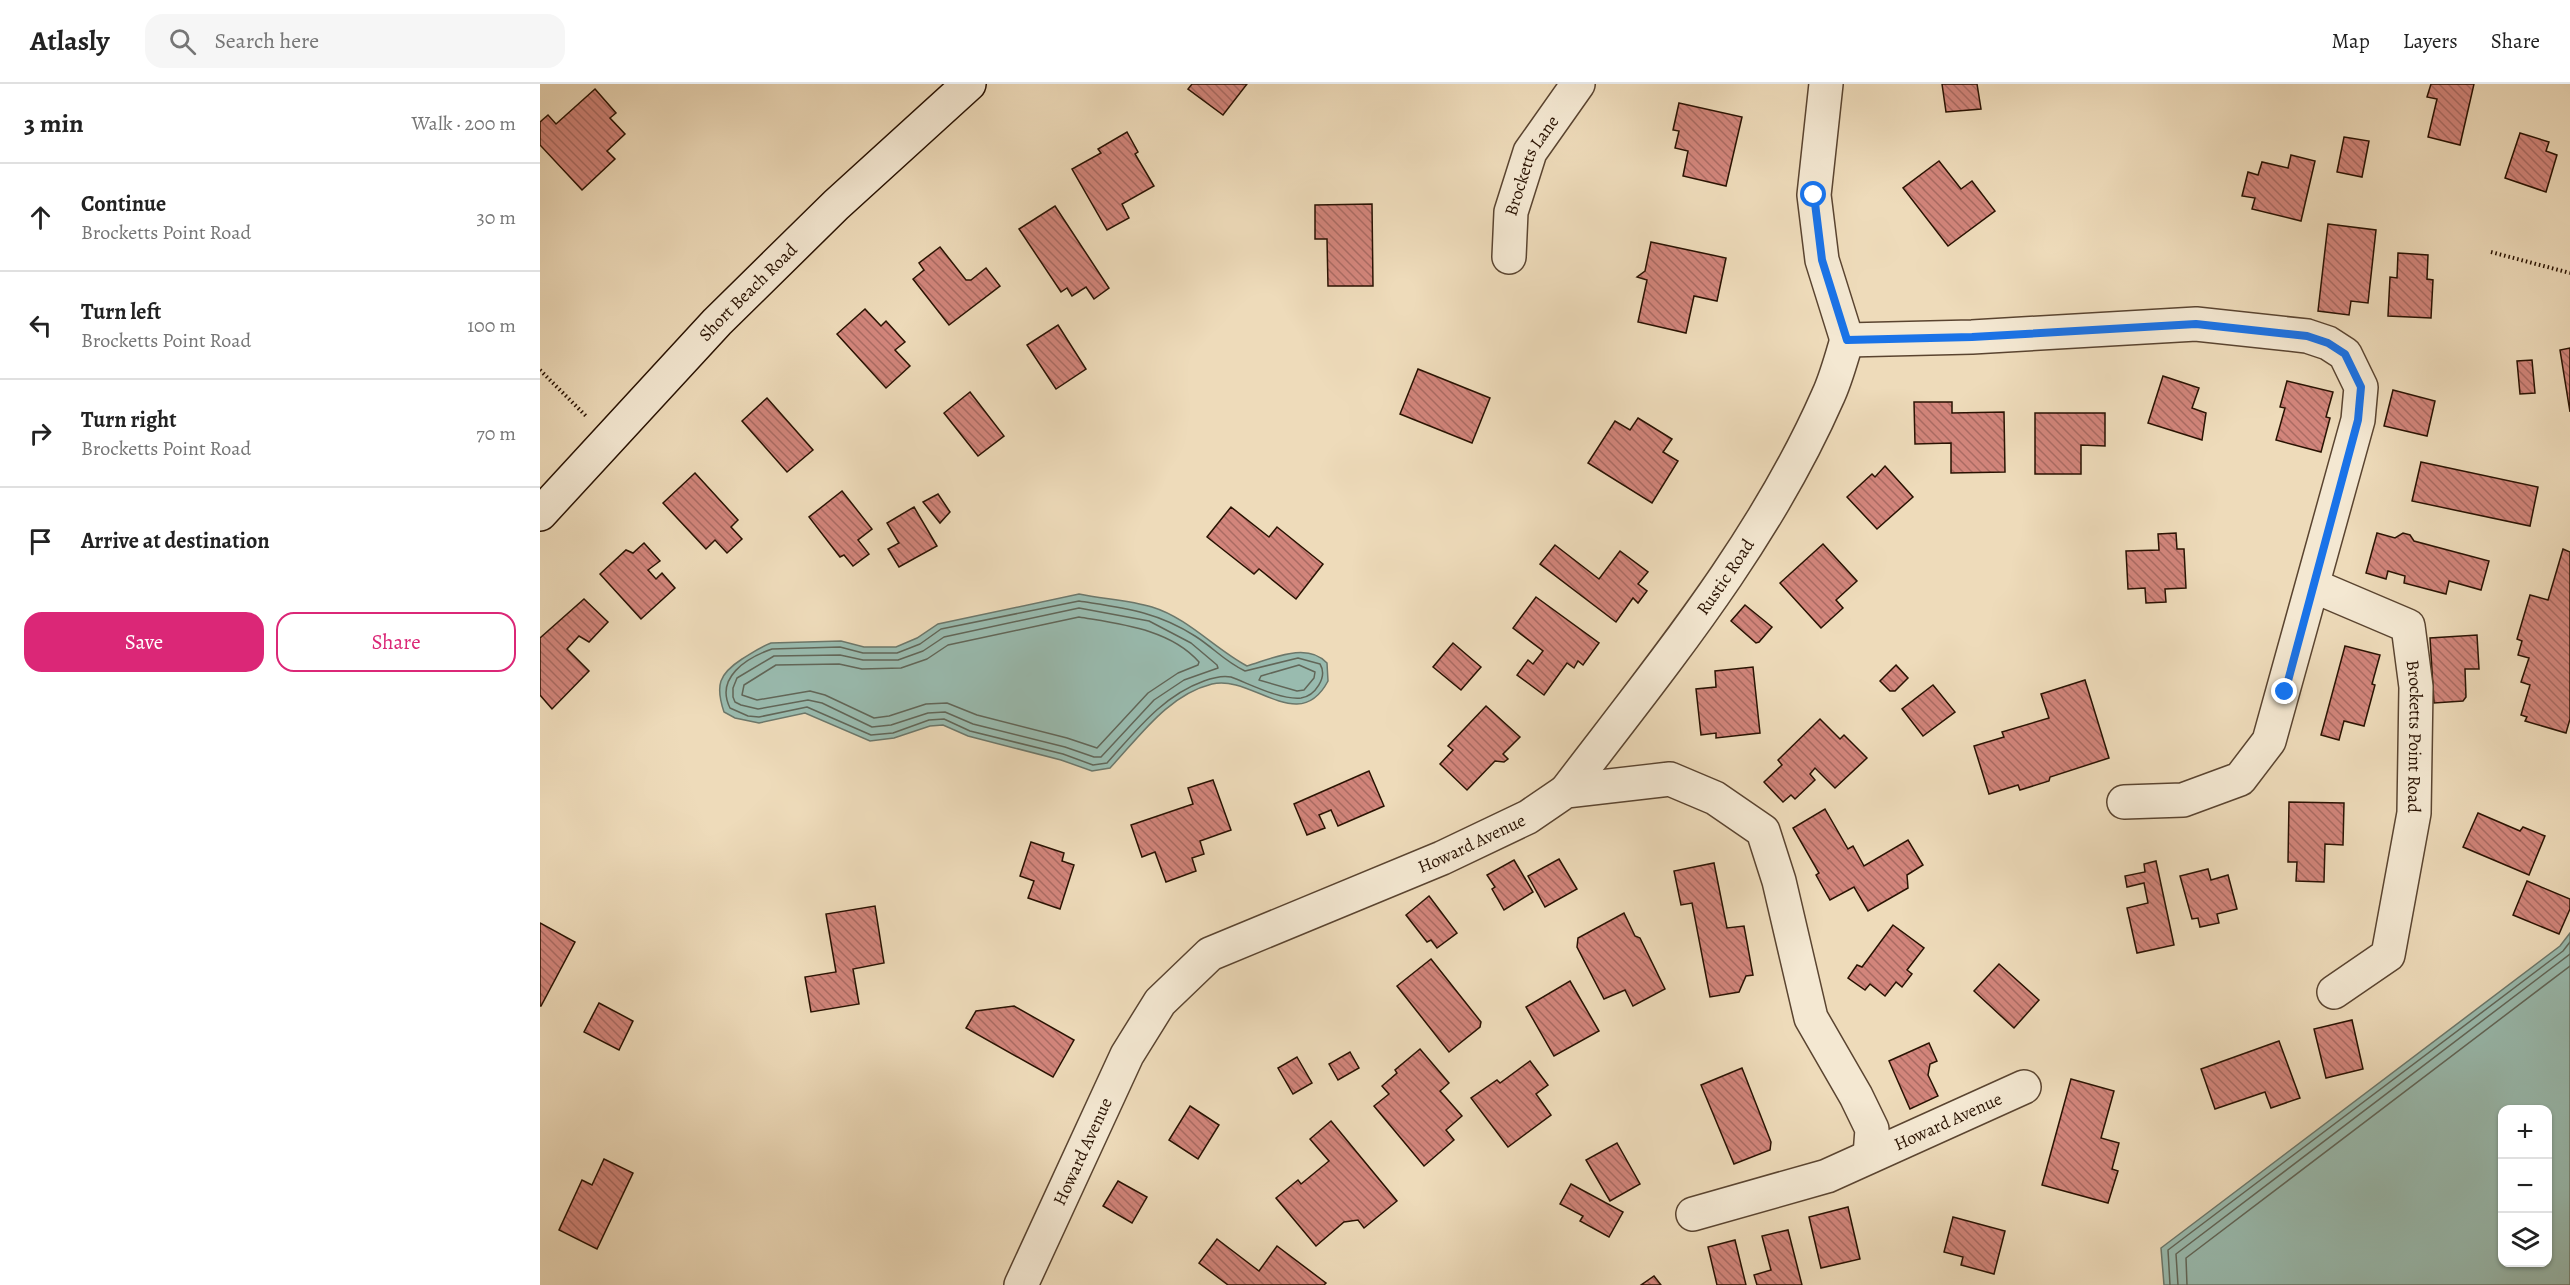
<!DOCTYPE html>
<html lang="en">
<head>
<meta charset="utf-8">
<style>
	body { margin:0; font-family:Alegreya,serif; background:#f6f6f6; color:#222 }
	.controls { position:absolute; right:18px; bottom:18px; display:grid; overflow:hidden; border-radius:12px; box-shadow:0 2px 4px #0004 }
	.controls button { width:54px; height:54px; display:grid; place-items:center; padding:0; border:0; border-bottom:2px solid #e0e0e0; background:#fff; color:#222; font:30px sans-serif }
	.stop { position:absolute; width:18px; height:18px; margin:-14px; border:4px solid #1a73e8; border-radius:50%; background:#fff }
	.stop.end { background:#1a73e8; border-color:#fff; box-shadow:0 2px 6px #0008 }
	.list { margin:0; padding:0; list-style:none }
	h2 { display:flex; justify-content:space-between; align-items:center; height:78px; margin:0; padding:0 24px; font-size:26px }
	h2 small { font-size:20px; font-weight:400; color:#767676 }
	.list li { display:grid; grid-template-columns:39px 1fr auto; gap:18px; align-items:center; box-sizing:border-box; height:108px; padding:0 24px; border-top:2px solid #e0e0e0 }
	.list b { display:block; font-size:22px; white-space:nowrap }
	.list p { margin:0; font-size:20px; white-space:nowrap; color:#767676 }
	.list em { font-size:20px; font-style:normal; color:#767676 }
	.actions { display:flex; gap:12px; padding:18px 24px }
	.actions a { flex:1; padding:14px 0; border:2px solid #db2777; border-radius:18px; text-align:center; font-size:21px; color:#db2777 }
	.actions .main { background:#db2777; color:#fff }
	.icon { flex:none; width:33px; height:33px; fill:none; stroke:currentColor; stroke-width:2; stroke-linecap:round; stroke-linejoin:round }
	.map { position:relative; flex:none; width:2030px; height:1201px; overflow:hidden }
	header { display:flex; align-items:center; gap:36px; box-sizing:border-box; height:84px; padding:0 30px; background:#fff; border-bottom:2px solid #e0e0e0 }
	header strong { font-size:28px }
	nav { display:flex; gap:33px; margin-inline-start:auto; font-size:21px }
	.search { width:420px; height:54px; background:#f6f6f6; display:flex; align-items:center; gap:15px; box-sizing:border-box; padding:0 21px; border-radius:18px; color:#767676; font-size:22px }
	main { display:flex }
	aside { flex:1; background:#fff }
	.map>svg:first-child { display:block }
</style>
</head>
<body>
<header>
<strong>Atlasly</strong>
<div class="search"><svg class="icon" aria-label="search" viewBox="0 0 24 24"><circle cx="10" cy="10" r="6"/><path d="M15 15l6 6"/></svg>Search here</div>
<nav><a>Map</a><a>Layers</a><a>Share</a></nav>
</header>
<main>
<aside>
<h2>3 min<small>Walk · 200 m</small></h2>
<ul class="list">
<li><svg class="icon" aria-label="ahead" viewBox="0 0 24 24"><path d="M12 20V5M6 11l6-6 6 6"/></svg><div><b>Continue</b><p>Brocketts Point Road</p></div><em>30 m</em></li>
<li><svg class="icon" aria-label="left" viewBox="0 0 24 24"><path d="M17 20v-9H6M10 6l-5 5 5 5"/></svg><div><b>Turn left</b><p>Brocketts Point Road</p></div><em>100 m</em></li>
<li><svg class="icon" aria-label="right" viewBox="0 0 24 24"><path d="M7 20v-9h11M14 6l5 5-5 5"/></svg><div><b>Turn right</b><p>Brocketts Point Road</p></div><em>70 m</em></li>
<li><svg class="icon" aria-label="arrive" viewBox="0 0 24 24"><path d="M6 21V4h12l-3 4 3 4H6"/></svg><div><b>Arrive at destination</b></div></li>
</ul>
<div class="actions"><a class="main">Save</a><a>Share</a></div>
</aside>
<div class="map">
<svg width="2030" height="1201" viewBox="0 0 2030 1201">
	<defs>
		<pattern id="building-back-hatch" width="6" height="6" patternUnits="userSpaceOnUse" patternTransform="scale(1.5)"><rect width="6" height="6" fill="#d2857b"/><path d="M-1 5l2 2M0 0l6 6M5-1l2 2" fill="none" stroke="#aa6b63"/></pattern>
	</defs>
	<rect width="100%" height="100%" fill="#eedbba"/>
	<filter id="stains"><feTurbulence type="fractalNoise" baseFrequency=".00333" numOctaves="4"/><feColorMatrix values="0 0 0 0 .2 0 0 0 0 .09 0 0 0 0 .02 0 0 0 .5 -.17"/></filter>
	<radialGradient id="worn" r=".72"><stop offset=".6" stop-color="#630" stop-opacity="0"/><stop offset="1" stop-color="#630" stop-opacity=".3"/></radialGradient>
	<g fill="#99bbaf" stroke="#6c776a" stroke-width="1.5" fill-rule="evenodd">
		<path d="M539,510C563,515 589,516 612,523C648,534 675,565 707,582C731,575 767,557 787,579L788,597C759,652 712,590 672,600C628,611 600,652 570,684L552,687L521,676L428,652L403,641L390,642L354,654L330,657L265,629L219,639L195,634L184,628C175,601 179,590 202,575C212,569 220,563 231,559L301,557L324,563H356L377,554L398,540Z"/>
		<path d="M2030,849V1201H1624L1621,1164L2020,862ZM1962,1026H2008V1178H1962Z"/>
	</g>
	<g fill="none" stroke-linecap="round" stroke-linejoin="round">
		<g stroke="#616658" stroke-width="1.5">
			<path d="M539,517C583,524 616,527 655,552C674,564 684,577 705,587L758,574L780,580C788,593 775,612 761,614C740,616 710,600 691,593C682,591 672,594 664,597C622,612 596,647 567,679L553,681L523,670L430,647L404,635L389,636L353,649L331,651L267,623L219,633L208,632L190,624C175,594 206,574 232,565L300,563L323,569H357L380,560L401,545Z"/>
			<path d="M539,524L609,537L651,559L677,581L678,584L644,596L614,616L561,673H554L525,663L433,640L405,628L388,629L351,641L332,643L282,619L268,616L218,625L201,621L195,618L193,613V604L197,594L234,572L300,571L323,576H358L383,567L404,553Z"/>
			<path d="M539,533C580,540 630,545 659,578L658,581L638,589L608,609L557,664L527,654L437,631L407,619L386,620L349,632L334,634L285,611L270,607L217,616L202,611L204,601L236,581L299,580L322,585L361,584L387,575L408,561Z"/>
			<path d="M759,581L775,588L774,594L764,606L757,607L719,596L721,592Z"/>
			<path d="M1630,1201L1628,1166L2023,867L2030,858"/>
			<path d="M1638,1201L1636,1170L2030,870"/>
			<path d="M1647,1201L1646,1174L2030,882"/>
		</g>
	</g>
	<g fill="url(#building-back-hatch)" stroke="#291202" stroke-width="1.5">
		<path d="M652,0H707L683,31L648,5Z"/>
		<path d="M1402,0H1437L1441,25L1406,28Z"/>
		<path d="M1891,0H1934L1920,61L1888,53L1897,15L1887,13Z"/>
		<path d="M55,5L76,29L70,34L85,50L67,67L75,75L42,106L0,61V38L8,31L16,40Z"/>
		<path d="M1139,19L1202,33L1186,102L1143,92L1148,67L1135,64L1139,47L1133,46Z"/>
		<path d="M587,48L598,68L595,70L614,102L582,120L589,134L567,146L532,85L561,69L558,65Z"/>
		<path d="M1980,49L2009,58L2006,67L2017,71L2006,108L1965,94Z"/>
		<path d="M1804,53L1829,57L1822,93L1797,88Z"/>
		<path d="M1751,71L1775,77L1761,137L1712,125L1715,114L1702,112L1708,88L1718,91L1722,78L1748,84Z"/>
		<path d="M1399,77L1421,105L1432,97L1455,127L1408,162L1363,104Z"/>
		<path d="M832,120L833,202H788L787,155H775V121Z"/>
		<path d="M515,122L569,204L554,215L546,203L532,212L527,204L521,208L479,145Z"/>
		<path d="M1788,140L1836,146L1828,219L1811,217L1809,231L1778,227Z"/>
		<path d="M1111,158L1186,174L1177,217L1154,212L1146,249L1098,238L1107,196L1097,193L1105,187Z"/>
		<path d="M400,163L426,196H431L446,184L460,202L409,241L373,195L384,186L379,179Z"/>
		<path d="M1858,169L1888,171L1887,195L1893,196L1891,234L1848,232L1850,193L1857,194Z"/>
		<path d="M325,225L341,242L346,237L365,258L355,266L370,282L346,304L297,250Z"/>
		<path d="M518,241L546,285L516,305L487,261Z"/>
		<path d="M2030,264V328L2020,266Z"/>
		<path d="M1992,276L1995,309L1980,310L1977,277Z"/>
		<path d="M878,285L950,314L932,359L860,330Z"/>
		<path d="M1623,292L1659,304L1652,324L1666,329L1662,356L1608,339Z"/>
		<path d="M1747,297L1793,308L1786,333L1790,334L1781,368L1736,356L1745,324L1740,323Z"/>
		<path d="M1853,306L1895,317L1887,352L1844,342Z"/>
		<path d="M430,308L464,352L438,372L404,329Z"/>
		<path d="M227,314L273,366L247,388L202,337Z"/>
		<path d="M1374,318H1412V329L1464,328L1465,388L1411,389V359L1375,360Z"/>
		<path d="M1495,329H1565V362L1541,361V390H1495Z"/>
		<path d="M1098,334L1132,355L1123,368L1138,377L1112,419L1048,379L1075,337L1090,346Z"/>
		<path d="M1881,378L1998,403L1990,442L1872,417Z"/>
		<path d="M1345,382L1373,413L1337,445L1307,413L1332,390L1335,393Z"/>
		<path d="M155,389L198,436L191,443L202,455L187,469L175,456L166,465L123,419Z"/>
		<path d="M302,407L332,445L318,456L329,470L313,482L304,471L300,473L269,433Z"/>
		<path d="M398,410L410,428L400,439L383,418Z"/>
		<path d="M374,423L397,462L359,483L348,465L359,459L347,439Z"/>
		<path d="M691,423L729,453L737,443L783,480L756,515L719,485L714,490L667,453Z"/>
		<path d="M1636,449L1637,465H1644L1646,504L1625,505L1626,518L1606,519L1605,504L1588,505L1586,467L1619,466L1618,450Z"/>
		<path d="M1837,449L1855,454L1863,449L1870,451L1874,457L1949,477L1941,506L1909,497L1906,510L1864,499L1865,492L1848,487L1846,495L1826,489Z"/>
		<path d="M104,459L120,477L108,486L116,495L122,489L135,504L101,535L60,490L86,466L93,469Z"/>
		<path d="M1283,460L1317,497L1296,516L1303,524L1281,544L1240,499Z"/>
		<path d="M1015,461L1059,495L1080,467L1108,488L1098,500L1107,507L1098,519L1093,514L1076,538L1000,480Z"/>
		<path d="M2023,465L2030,468V635L2026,649L1985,637L1987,633L1981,631L1990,601L1981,598L1989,574L1978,571L1982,557L1977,555L1990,511L2008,516Z"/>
		<path d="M996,513L1059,559L1043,581L1038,577L1034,584L1027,579L1004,611L977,591L988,576L993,580L1003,567L973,544Z"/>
		<path d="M44,515L68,538L49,558L39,552L27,565L49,587L12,625L0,611V554Z"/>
		<path d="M1205,521L1232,543L1219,558L1216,559L1191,537Z"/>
		<path d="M1937,551L1939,585H1925L1926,613L1923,617L1894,619L1890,554Z"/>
		<path d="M913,559L941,583L921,606L893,583Z"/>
		<path d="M1805,562L1840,571L1832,600L1835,601L1824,642L1804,637L1799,656L1781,651Z"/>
		<path d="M1356,581L1368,594L1355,607H1350L1340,597Z"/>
		<path d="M1213,583L1220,649L1176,654V649L1161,651L1156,605L1176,603L1175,587Z"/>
		<path d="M1545,596L1569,674L1510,693L1509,697L1480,706L1478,701L1449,710L1434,662L1464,653L1462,648L1509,634L1501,610Z"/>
		<path d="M1393,601L1415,628L1383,652L1362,625Z"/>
		<path d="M946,622L980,653L963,670L968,675L964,678L955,677L927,706L900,680L913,666L908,662Z"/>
		<path d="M1280,635L1300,655L1304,651L1327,674L1295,704L1275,684L1270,690L1275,696L1255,715L1251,711L1243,718L1224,698L1242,681L1238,676Z"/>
		<path d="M829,687L844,722L798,742L791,726L779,731L785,744L767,751L754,720Z"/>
		<path d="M673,696L691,746L660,757L664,770L652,774L656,787L626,798L615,768L602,773L591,741L653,720L648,704Z"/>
		<path d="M1749,718L1804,719L1803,761L1785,760L1784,798L1756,797L1757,778H1748Z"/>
		<path d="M1285,725L1308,765L1313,762L1324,782L1368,756L1383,781L1367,791L1368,804L1328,827L1314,803L1290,816L1276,791L1279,789L1253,744Z"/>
		<path d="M1938,729L1980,747L1983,743L2005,752L1989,791L1923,763Z"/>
		<path d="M491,758L524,769L522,777L534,781L520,825L488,814L494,797L480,792Z"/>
		<path d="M1019,775L1037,805L1005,823L988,792Z"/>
		<path d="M974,776L993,808L964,826L952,805L955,803L947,791Z"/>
		<path d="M1616,777L1634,861L1597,869L1587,824L1608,819L1604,799L1587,803L1585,792L1605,788L1604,780Z"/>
		<path d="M1174,779L1187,844L1204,842L1213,891L1206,892L1199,908L1170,913L1152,819L1141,821L1134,787Z"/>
		<path d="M1668,785L1671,796L1688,791L1697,825L1677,830L1679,839L1660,843L1658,834L1652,835L1640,792Z"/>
		<path d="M1987,797L2030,815V825L2019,850L1973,831Z"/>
		<path d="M889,812L917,849L897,864L891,856L887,858L866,831Z"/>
		<path d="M335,822L344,879L313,885L319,920L271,928L265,893L296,888L286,830Z"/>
		<path d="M1084,829L1095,852L1100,854L1125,905L1093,922L1085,906L1064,915L1037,863L1038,854Z"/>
		<path d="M0,839L35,858L1,922H0Z"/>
		<path d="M1353,841L1384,864L1367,886L1372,890L1362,903L1356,898L1345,912L1330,900L1325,906L1308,894L1317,881L1322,883Z"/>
		<path d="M891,875L941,938L940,943L909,968L857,902Z"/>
		<path d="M1459,880L1499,916L1474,944L1434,907Z"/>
		<path d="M1030,897L1059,947L1014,972L986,923Z"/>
		<path d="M59,919L93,937L79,966L44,948Z"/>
		<path d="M474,922L534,956L513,993L426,944L436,927Z"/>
		<path d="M1812,936L1823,985L1786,994L1774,945Z"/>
		<path d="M1739,957L1760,1014L1731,1024L1725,1008L1675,1025L1661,985Z"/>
		<path d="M1389,959L1397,977L1390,980L1388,991L1398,1012L1370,1025L1349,977Z"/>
		<path d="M880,965L909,999L900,1007L922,1032L906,1046L914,1056L884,1082L834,1022L849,1010L842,1002L857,989L855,986Z"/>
		<path d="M810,968L819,984L798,996L789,980Z"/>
		<path d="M757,973L772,999L753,1010L738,984Z"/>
		<path d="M990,977L1008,1001L996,1010L1011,1031L968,1063L931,1014L957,996L960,999Z"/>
		<path d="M1202,984L1231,1058L1230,1066L1194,1080L1161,1001Z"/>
		<path d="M1531,995L1574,1007L1561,1054L1579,1059L1572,1085L1578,1087L1568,1119L1502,1101Z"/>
		<path d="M650,1022L679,1041L658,1075L629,1056Z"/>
		<path d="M791,1037L857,1117L824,1144L818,1136L804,1138L776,1162L736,1114L758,1096L761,1100L789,1077L770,1055Z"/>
		<path d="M1077,1059L1100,1100L1070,1117L1046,1076Z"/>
		<path d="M64,1075L93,1089L57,1165L19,1146L42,1096L52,1101Z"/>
		<path d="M578,1097L607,1113L592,1139L563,1122Z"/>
		<path d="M1031,1100L1083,1128L1069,1153L1040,1137L1043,1132L1020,1120Z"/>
		<path d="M1308,1123L1320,1175L1281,1184L1269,1133Z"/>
		<path d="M1413,1133L1465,1147L1454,1190L1421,1181L1423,1173L1404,1168Z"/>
		<path d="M1248,1146L1262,1201H1217L1214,1191L1231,1186L1222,1152Z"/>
		<path d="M677,1155L719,1187L737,1162L786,1199L784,1201H688L659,1179Z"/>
		<path d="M1195,1156L1206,1201H1177L1168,1163Z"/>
		<path d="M1114,1192L1121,1201H1101Z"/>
	</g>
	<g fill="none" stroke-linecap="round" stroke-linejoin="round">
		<defs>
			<g id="street">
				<path d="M1286,0L1274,111L1282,176L1307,256"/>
				<path id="s1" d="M969,173L971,128L990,68L1038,0"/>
				<path d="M1307,256L1432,253L1656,240L1767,252L1788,259L1805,270L1821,303L1818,336L1729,657L1700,695L1643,716L1584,718"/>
				<path id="s2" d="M1774,502L1868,542L1876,603L1874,729L1848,871L1794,908"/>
				<path id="s3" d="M1026,707C1122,581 1224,458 1288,312C1296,295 1301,275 1307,256"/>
				<path id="s4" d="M1153,1130L1287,1092L1484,1003"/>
				<path id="s5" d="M481,1201L587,971L620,918L670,870L902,774L988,733L1026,707L1130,695L1175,714L1223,747L1239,797L1271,934L1316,1012L1332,1045L1330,1072"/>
			</g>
			<g id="secondary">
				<path id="s6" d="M0,430L177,238L296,121L429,0"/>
			</g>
		</defs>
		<use href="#street" stroke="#5a4430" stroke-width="36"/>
		<use href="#secondary" stroke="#291202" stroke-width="36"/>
		<g stroke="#291202" stroke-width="4" stroke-dasharray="1.5 3" stroke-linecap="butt">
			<path d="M1951,168L2030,189"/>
			<path d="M0,286L46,332"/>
		</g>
		<use href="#street" stroke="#f4e8d2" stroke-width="33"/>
		<use href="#secondary" stroke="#f4e8d2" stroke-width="33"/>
	</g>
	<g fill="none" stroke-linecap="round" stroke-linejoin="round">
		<path stroke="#1a73e8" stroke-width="8" d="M1274,111L1282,176L1307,256L1432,253L1656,240L1767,252L1788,259L1805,270L1821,303L1818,336L1745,608"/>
	</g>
	<g text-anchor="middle" stroke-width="4.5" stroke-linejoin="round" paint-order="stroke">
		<g font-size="18" fill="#291202" stroke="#f4e8d2">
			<text dy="6" stroke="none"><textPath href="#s1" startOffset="96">Brocketts Lane</textPath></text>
			<text dy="6" stroke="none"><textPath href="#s6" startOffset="304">Short Beach Road</textPath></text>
			<text dy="6" stroke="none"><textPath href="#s3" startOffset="267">Rustic Road</textPath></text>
			<text dy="6" stroke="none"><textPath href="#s2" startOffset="213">Brocketts Point Road</textPath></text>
			<text dy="6" stroke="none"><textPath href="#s5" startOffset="669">Howard Avenue</textPath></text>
			<text dy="6" stroke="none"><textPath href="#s4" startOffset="272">Howard Avenue</textPath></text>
			<text dy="6" stroke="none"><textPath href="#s5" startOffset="147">Howard Avenue</textPath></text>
		</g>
	</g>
	<rect width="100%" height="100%" filter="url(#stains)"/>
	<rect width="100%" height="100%" fill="url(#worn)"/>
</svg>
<div class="controls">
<button>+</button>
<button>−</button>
<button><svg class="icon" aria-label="layers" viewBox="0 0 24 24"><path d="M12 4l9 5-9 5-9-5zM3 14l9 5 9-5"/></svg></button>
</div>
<div class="stop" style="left:1274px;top:111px"></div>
<div class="stop end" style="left:1745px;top:608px"></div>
</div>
</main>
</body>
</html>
